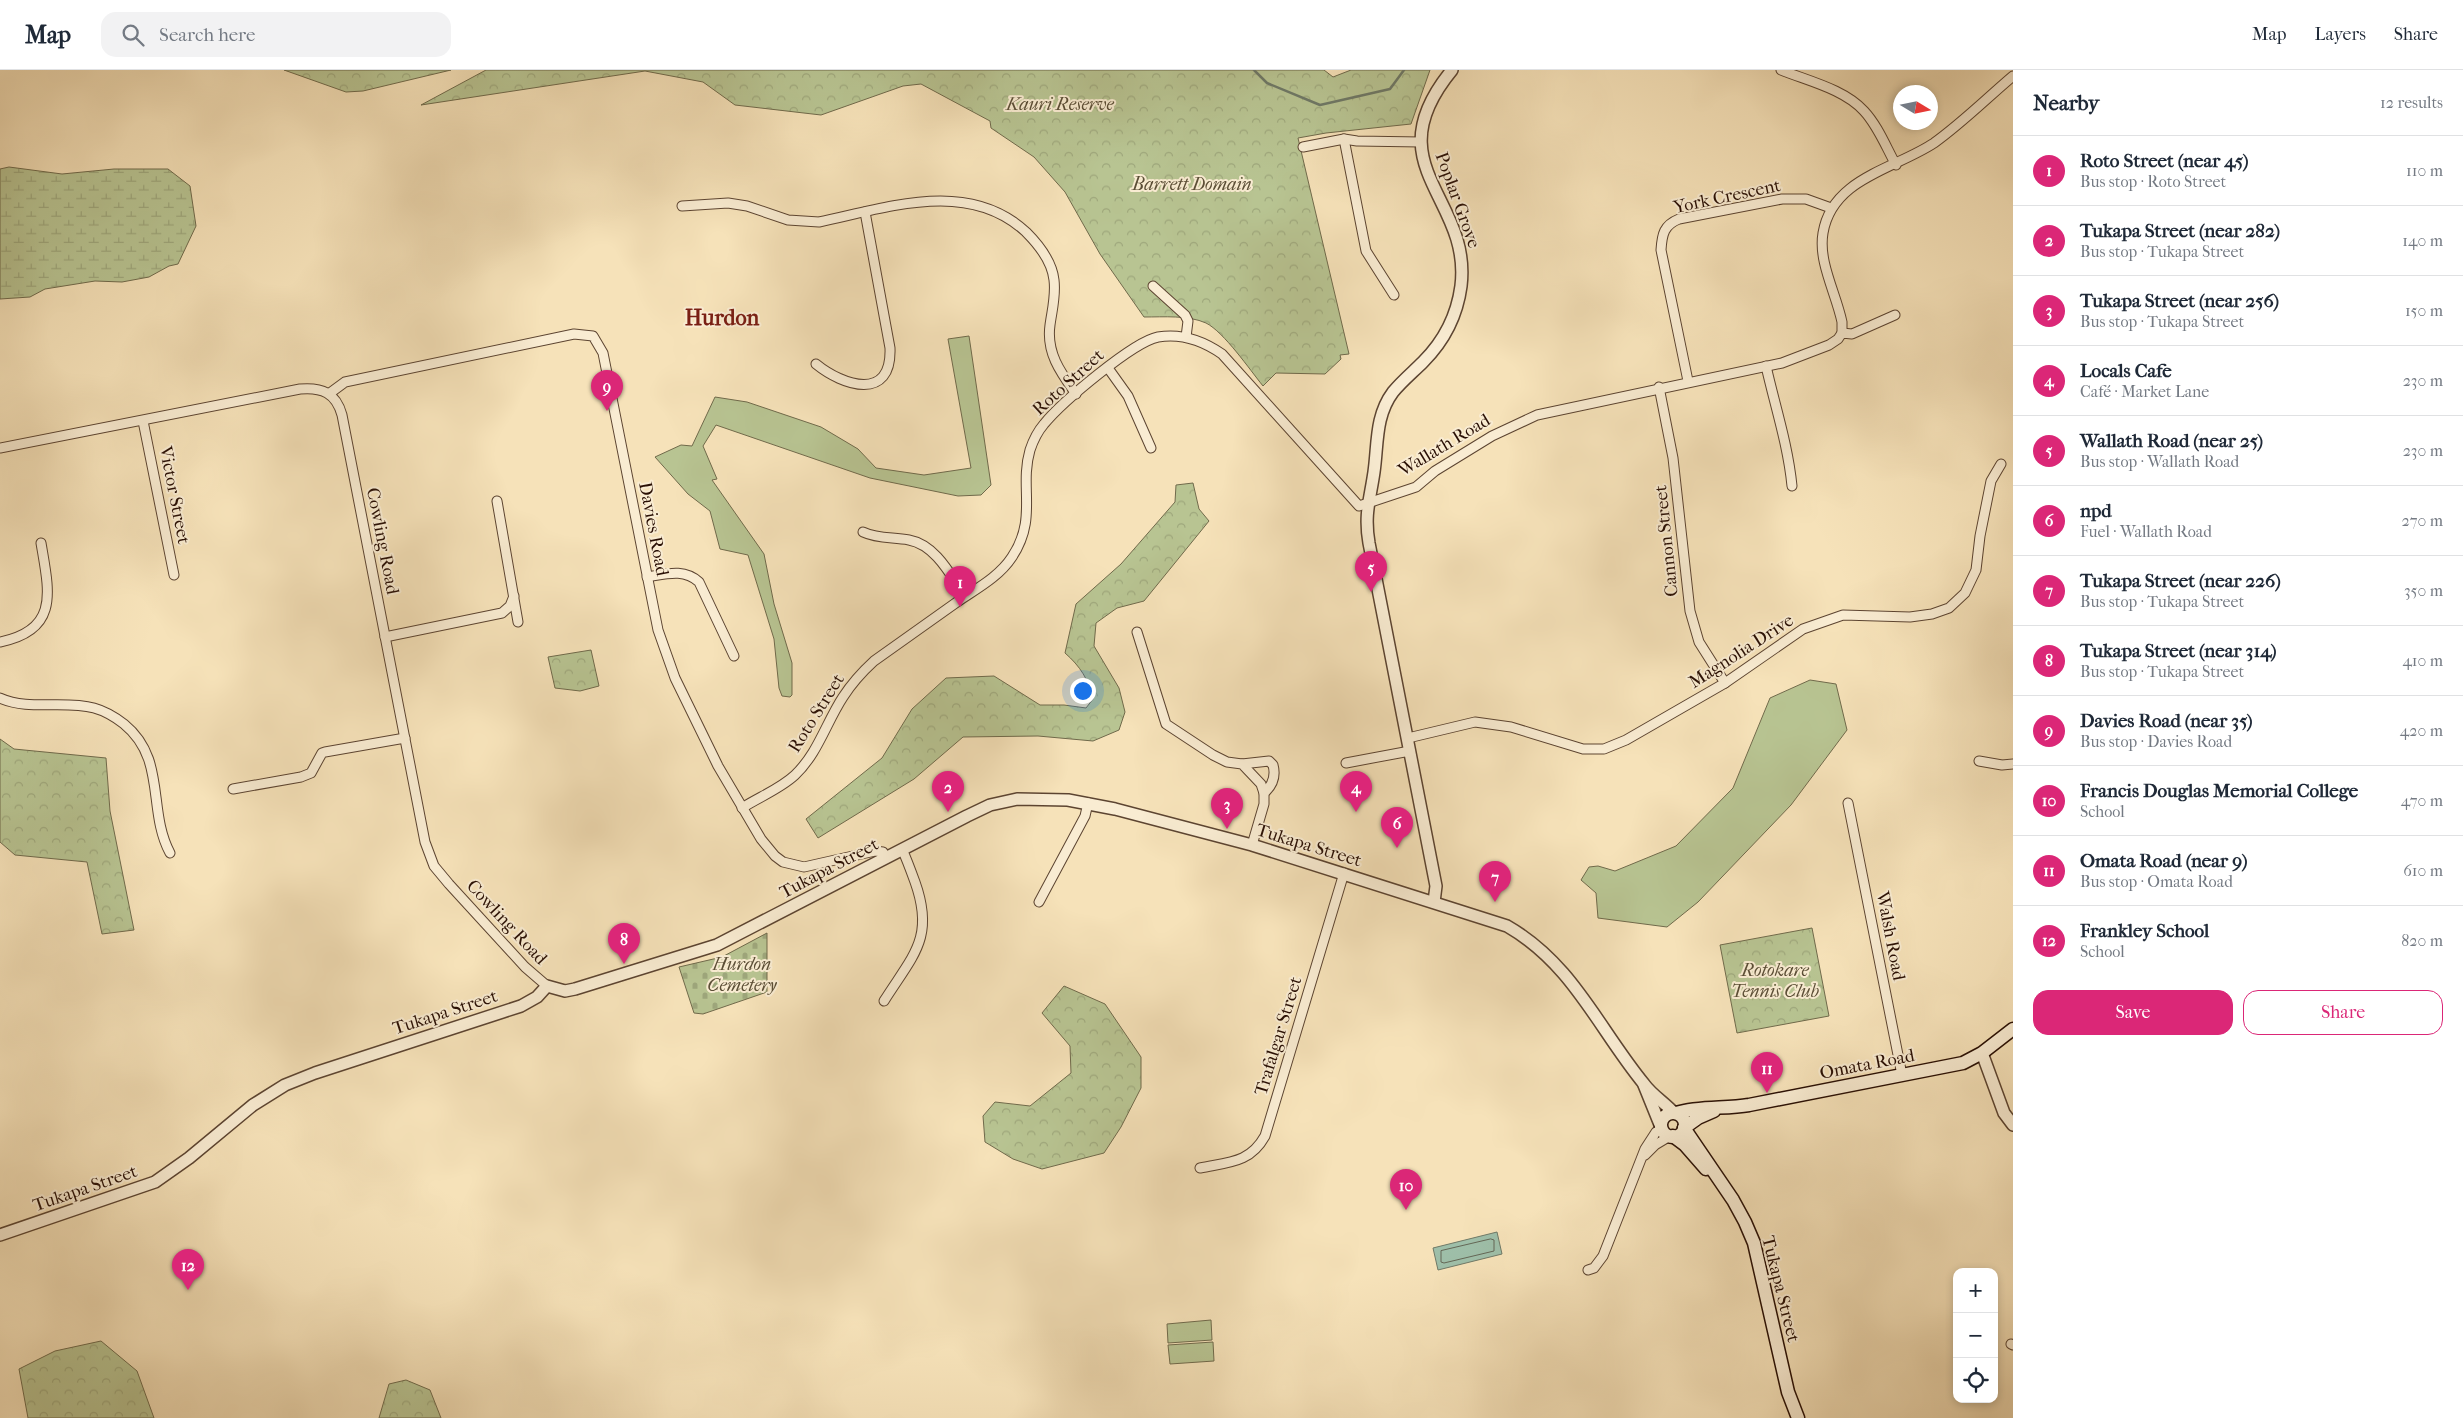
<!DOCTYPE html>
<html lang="en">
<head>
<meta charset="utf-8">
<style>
	body { margin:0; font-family:"IM FELL French Canon",serif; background:#f2f2f3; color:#1f2937 }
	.controls { position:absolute; right:15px; bottom:15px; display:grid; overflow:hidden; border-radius:10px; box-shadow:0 2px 8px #0003 }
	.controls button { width:45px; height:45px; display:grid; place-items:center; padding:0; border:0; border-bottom:1px solid #e0e1e3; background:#fff; color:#1f2937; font:25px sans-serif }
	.compass { position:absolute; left:1893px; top:15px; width:45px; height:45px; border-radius:50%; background:#fff; box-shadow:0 2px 8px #0003; rotate:100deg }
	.you { position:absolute; left:1082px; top:620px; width:18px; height:18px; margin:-12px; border:4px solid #fff; border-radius:50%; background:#1a73e8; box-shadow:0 0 0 8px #1a73e833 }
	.badge { display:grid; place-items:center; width:32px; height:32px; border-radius:50%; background:#db2777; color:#fff; font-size:16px; font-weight:700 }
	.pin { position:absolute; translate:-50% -41px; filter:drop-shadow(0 1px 2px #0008) }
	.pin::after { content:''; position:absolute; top:26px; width:18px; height:15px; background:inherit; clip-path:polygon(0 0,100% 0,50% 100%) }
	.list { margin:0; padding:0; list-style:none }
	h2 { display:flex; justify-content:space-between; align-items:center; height:65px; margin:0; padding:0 20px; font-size:21px }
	h2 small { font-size:16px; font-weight:400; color:#747a83 }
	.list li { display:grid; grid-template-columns:32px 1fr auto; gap:15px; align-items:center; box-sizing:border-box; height:70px; padding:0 20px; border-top:1px solid #e0e1e3 }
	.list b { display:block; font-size:19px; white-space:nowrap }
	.list p { margin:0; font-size:16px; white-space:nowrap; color:#747a83 }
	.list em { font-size:16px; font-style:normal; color:#747a83 }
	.actions { display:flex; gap:10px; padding:15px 20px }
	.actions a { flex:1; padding:11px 0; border:1px solid #db2777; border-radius:15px; text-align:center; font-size:18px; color:#db2777 }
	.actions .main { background:#db2777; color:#fff }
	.icon { flex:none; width:28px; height:28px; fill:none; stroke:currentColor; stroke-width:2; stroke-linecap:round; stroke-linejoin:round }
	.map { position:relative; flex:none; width:2013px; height:1348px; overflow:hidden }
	header { display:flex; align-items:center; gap:30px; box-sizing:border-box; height:70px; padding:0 25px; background:#fff; border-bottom:1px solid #e0e1e3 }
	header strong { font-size:24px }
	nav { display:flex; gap:28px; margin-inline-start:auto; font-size:18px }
	.search { width:350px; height:45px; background:#f2f2f3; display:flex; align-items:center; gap:12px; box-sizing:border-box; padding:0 18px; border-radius:15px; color:#747a83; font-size:19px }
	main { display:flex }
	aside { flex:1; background:#fff }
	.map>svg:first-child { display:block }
</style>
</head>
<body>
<header>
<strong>Map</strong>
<div class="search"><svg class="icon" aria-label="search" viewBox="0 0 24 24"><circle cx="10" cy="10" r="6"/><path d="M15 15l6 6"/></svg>Search here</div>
<nav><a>Map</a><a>Layers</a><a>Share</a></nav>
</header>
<main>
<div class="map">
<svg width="2013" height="1348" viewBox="0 0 2013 1348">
	<defs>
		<pattern id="forest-crowns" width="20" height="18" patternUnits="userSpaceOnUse" patternTransform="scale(1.25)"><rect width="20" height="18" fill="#b8c492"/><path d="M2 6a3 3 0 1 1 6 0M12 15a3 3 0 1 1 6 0" fill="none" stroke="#9ea77c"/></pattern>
		<pattern id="wetland-marsh" width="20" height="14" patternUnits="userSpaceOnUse" patternTransform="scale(1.25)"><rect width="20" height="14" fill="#b8c492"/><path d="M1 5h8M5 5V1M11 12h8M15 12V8" fill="none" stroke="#9ea77c"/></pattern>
		<pattern id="cemetery-stones" width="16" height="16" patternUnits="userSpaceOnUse" patternTransform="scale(1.25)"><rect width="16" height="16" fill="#b8c492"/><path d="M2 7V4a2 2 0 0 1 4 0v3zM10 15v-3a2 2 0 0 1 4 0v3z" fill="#9ea77c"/></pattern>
	</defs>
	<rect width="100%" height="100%" fill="#f6e2b9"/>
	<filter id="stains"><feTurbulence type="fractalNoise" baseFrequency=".004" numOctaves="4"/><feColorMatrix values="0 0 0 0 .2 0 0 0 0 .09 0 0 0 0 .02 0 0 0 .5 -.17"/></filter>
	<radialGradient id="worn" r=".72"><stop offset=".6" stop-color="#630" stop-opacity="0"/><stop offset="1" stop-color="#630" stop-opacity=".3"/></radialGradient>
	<g fill="#b8c492" stroke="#706a4b">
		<path d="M969,266L991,415L981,425L958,426L870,408L716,355L703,376L717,409L712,410L764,484L774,534L792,593V625L790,627L782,626L779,618L774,569L748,485L720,479L710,441L688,424L655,387L681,375L692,376L715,327L747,332L821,357L858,379L876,398L924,405L971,398L948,269Z"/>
		<path d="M1810,610L1836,614L1847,660L1791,735L1698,832L1667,857L1598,848L1596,823L1581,810L1589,797L1598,796L1615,801L1676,776L1733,718L1770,628Z"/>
		<path d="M1211,1250L1212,1270L1168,1273L1167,1254Z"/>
		<path d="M1213,1272L1214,1291L1170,1294L1168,1275Z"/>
	</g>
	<g fill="url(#forest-crowns)" stroke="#706a4b">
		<path d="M284,0H451L363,21L346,22Z"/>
		<path d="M486,0H1324L1333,7L1351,0H1430L1411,54L1326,63L1298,68L1349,284L1340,285L1341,289L1325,304L1276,303L1263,316C1250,300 1224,262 1206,253C1188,245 1164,247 1144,247L1100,184L1065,122L1034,87L991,58L990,51L921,14L903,16L821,45L735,35L703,12L645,1L421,35Z"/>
		<path d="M1193,413L1199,439L1209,451L1144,531L1117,538L1096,553L1094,576L1119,618L1125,642L1119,660L1093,671L1038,666L963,667L914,709L818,768L806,749L882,688L912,639L946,608L994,606L1040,635H1064L1086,638L1093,629C1089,610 1080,596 1065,583L1076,534L1121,494L1175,432L1176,415Z"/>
		<path d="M591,580L599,616L580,621L555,618L548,587Z"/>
		<path d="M0,669L14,679L106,688L110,741L134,860L102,864L87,792L15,785L0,772Z"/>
		<path d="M1812,858L1829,946L1737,963L1720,875Z"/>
		<path d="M1064,916L1105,934L1141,987V1018L1121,1057L1104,1083L1042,1099L1013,1089L985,1072L983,1046L995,1032L1030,1036L1071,1003L1070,976L1042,943Z"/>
		<path d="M101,1271L137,1301L154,1348H28L19,1299L55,1281Z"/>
		<path d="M406,1310L430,1320L441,1348H379L389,1314Z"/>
	</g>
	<path fill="url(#wetland-marsh)" stroke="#706a4b" d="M9,97L62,104L114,99H168L190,116L196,156L178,194L169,196L149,207L122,212L95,211L45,219L30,227L0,229V99Z"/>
	<path fill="url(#cemetery-stones)" stroke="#706a4b" d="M767,863V922L703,944L694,943L679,897L722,887Z"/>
	<path fill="#9ebfa9" stroke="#6f7967" d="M1497,1162L1502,1184L1438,1200L1433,1178Z"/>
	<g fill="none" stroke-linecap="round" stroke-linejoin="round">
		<path stroke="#646756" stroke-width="1" d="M1491,1169L1494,1170V1181L1444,1193L1441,1192V1181Z"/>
		<path stroke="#6f7967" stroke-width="2.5" d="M1254,0L1267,13L1320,35L1390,19L1404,0"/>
		<defs>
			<g id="minor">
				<path d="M1781,0C1808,11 1844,19 1864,41C1878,56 1886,77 1896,95"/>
				<path d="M1344,69L1366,181L1394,225"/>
				<path d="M1303,77L1344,69L1357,71L1421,72"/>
				<path d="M682,136L728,133L747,136L788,150L819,152C886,138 968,108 1026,162C1039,175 1052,191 1054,210C1056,226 1052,240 1050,255C1046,283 1061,303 1076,324"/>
				<path d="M1153,216L1185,245L1188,251L1186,267"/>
				<path d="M1842,263V252C1836,223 1818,192 1823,163C1832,108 1895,99 1934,73C1962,53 1987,28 2013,6"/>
				<path d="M816,294C843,316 892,332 890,278L865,142"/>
				<path d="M1766,296C1775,336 1788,375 1792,416"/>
				<path d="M1108,298L1128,326L1151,378"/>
				<path d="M1688,311L1661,180C1662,164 1664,155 1679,149L1782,129H1806L1831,138"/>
				<path d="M1659,317L1673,388L1690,541L1699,572L1725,613"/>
				<path d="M330,323L345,312L574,264L593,266L603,283L658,560L675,608L718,696L761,769L775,786L783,792L804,797L875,781L883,782L885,788"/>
				<path d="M143,351L174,505"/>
				<path d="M0,378L300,319C322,317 336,323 342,345L425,772L434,796L449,814L525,897L547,916"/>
				<path d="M497,431L518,552"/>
				<path d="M863,462C878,469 892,467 909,470C936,475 951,506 965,526"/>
				<path d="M647,507C666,504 684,498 699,512L734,586"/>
				<path d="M1137,562L1166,654L1213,685L1227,692L1242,694L1261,714L1264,723V734L1252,775"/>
				<path d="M385,567L502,543L510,536L514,526"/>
				<path d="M0,572C60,560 49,521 41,473"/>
				<path d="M0,628C29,641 64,630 94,638C105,641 115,647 124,654C167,689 147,740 170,783"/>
				<path d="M1408,668L1475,652L1511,657L1583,679H1604L1626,670L1725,613L1803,559L1843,545L1910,547L1932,544L1949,538L1965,523L1976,500L1980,466L1991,411L2001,394"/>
				<path d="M1979,691L2002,695L2013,694"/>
				<path d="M1346,693L1410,681"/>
				<path d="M1242,694L1269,691L1273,695C1276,706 1273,715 1264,723"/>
				<path d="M233,719L301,707L311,703L322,683L325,682L405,668"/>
				<path d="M1848,733L1902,1005"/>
				<path d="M742,738C759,727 780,719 795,705C818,683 826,653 843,627C852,613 862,602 874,591C901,572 929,552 957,532C976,519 999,507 1012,487C1038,448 1019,418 1030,380C1033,371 1038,361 1044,354C1062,332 1133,272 1158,267C1182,263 1202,270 1222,284L1359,436L1416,417L1435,401L1492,366L1537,345L1782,293L1829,275L1838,269L1842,263L1852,264L1895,245"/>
				<path d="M1039,832L1085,746L1088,733"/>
				<path d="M884,931C913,885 935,868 915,812C911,801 907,790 902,779"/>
				<path d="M1645,1085L1655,1075L1670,1066"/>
				<path d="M1200,1098C1229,1092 1250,1093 1265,1066L1344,803"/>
				<path d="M1588,1200L1594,1198L1603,1186L1645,1079L1656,1062L1662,1060"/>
				<path d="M2011,1274L2013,1275"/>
			</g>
			<g id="tertiary">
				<path d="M1434,832L1436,816L1369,473C1364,444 1370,430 1374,402C1378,374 1375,346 1393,322C1402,311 1413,302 1423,292C1444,271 1457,246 1461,216C1472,127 1373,96 1452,0"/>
				<path d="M1982,983L2004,1043L2013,1055"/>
				<path d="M1644,1015L1661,1057"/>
				<path d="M0,1165L155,1112L189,1088L253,1035L285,1015L315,1003L521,936L537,927L547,916L565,921L575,919L717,875L967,746L990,735L1017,729L1068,730L1115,739L1252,775L1507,856C1573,894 1598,958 1644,1014C1652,1025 1665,1033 1674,1043"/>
			</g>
			<g id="secondary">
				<path d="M1676,1043C1700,1036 1725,1039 1749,1035L1963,993L1982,983L2013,959"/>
				<circle cx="1673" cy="1055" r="12"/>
				<path d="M1684,1058L1733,1130L1745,1152L1754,1173L1788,1322L1798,1348"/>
				<path d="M1684,1058L1698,1048L1714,1041"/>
				<path d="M1673,1066L1685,1075L1706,1099"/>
			</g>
		</defs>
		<use href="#minor" stroke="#5c4431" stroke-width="11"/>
		<use href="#tertiary" stroke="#5c4431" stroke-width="14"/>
		<use href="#secondary" stroke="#290f04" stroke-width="15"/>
		<use href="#minor" stroke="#f9ecd2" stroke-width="9"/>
		<use href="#tertiary" stroke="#f9ecd2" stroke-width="11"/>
		<use href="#secondary" stroke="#f9ecd2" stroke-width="12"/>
	</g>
	<g text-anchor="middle" stroke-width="4" stroke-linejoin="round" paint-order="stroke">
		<g font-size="18" font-style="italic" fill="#5b4e36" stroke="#f9ecd2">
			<text x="1060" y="40">Kauri Reserve</text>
			<text x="1192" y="120">Barrett Domain</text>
			<text x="742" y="900">Hurdon<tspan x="742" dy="21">Cemetery</tspan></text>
			<text x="1775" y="906">Rotokare<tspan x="1775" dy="21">Tennis Club</tspan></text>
		</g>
		<g font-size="18" fill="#290f04" stroke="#f9ecd2">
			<text transform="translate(1727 126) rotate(-12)" y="6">York Crescent</text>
			<text transform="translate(1458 130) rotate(70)" y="6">Poplar Grove</text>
			<text transform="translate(1068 312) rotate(-42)" y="6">Roto Street</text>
			<text transform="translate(1444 375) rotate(-31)" y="6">Wallath Road</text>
			<text transform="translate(175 425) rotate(79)" y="6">Victor Street</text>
			<text transform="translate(654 459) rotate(79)" y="6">Davies Road</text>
			<text transform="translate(383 471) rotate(79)" y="6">Cowling Road</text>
			<text transform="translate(1666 471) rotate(-96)" y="6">Cannon Street</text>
			<text transform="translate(1741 581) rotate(-33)" y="6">Magnolia Drive</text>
			<text transform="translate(816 643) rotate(-58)" y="6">Roto Street</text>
			<text transform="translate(1309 775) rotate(17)" y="6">Tukapa Street</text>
			<text transform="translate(829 798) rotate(-28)" y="6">Tukapa Street</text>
			<text transform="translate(507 852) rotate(47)" y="6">Cowling Road</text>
			<text transform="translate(1891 866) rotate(79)" y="6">Walsh Road</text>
			<text transform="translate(445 942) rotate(-18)" y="6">Tukapa Street</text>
			<text transform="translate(1278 966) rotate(-73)" y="6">Trafalgar Street</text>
			<text transform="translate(1867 994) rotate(-11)" y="6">Omata Road</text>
			<text transform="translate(85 1118) rotate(-19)" y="6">Tukapa Street</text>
			<text transform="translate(1781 1219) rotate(76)" y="6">Tukapa Street</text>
		</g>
		<g font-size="22" font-weight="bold" fill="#7a1f14" stroke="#f9ecd2">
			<text x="722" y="255">Hurdon</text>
		</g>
	</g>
	<rect width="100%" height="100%" filter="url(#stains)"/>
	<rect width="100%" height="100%" fill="url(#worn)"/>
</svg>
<div class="controls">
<button>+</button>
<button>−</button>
<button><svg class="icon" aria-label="locate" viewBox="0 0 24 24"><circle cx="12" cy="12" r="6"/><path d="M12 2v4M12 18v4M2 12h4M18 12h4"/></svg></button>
</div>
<svg class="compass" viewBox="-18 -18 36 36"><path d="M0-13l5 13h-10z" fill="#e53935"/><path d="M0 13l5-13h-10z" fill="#747a83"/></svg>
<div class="you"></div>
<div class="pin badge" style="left:960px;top:537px">1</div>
<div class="pin badge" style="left:948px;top:742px">2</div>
<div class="pin badge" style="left:1227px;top:759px">3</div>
<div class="pin badge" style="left:1356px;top:742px">4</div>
<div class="pin badge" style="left:1371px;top:522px">5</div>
<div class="pin badge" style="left:1397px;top:778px">6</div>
<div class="pin badge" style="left:1495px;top:832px">7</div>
<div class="pin badge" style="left:624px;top:894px">8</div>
<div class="pin badge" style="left:607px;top:341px">9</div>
<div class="pin badge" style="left:1406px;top:1140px">10</div>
<div class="pin badge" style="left:1767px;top:1023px">11</div>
<div class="pin badge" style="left:188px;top:1220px">12</div>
</div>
<aside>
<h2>Nearby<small>12 results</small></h2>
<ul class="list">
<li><span class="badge">1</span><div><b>Roto Street (near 45)</b><p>Bus stop · Roto Street</p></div><em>110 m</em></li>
<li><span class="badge">2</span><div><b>Tukapa Street (near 282)</b><p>Bus stop · Tukapa Street</p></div><em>140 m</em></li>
<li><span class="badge">3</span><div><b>Tukapa Street (near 256)</b><p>Bus stop · Tukapa Street</p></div><em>150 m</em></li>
<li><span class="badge">4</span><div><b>Locals Cafe</b><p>Café · Market Lane</p></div><em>230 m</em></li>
<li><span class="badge">5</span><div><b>Wallath Road (near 25)</b><p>Bus stop · Wallath Road</p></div><em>230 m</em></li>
<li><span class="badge">6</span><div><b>npd</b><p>Fuel · Wallath Road</p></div><em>270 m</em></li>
<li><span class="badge">7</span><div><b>Tukapa Street (near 226)</b><p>Bus stop · Tukapa Street</p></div><em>350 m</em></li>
<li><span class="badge">8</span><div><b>Tukapa Street (near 314)</b><p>Bus stop · Tukapa Street</p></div><em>410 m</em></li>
<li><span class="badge">9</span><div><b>Davies Road (near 35)</b><p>Bus stop · Davies Road</p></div><em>420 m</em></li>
<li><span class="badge">10</span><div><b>Francis Douglas Memorial College</b><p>School</p></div><em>470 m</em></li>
<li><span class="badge">11</span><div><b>Omata Road (near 9)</b><p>Bus stop · Omata Road</p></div><em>610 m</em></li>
<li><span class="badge">12</span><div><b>Frankley School</b><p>School</p></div><em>820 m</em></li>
</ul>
<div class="actions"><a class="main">Save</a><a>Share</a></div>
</aside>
</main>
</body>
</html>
